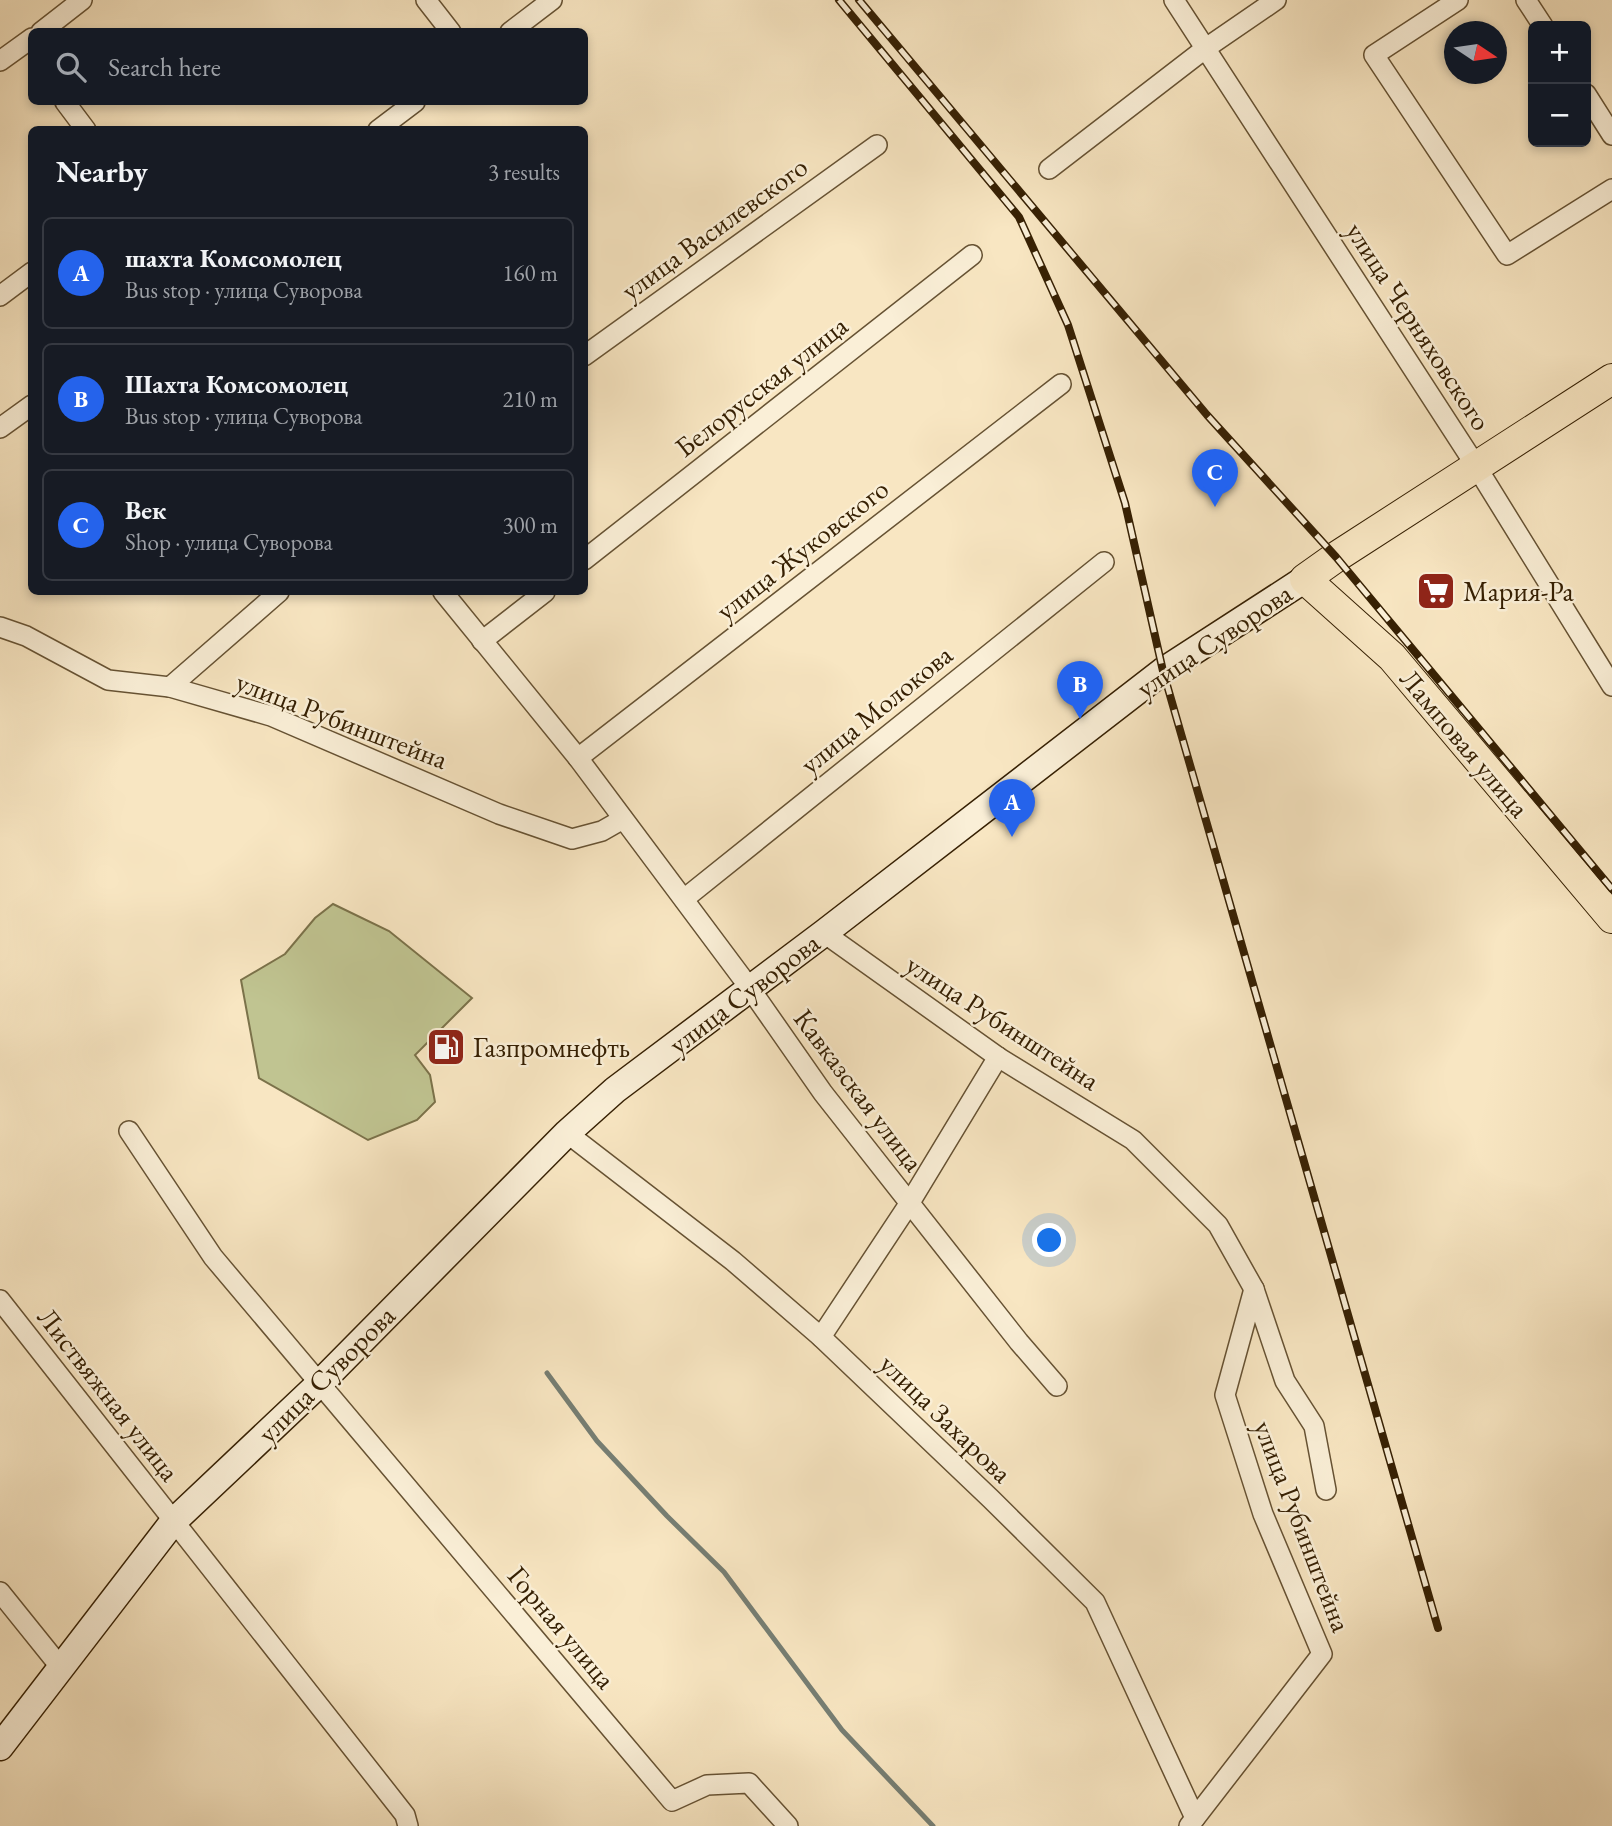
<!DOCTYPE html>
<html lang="en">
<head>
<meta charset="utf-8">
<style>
	body { margin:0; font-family:"EB Garamond",serif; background:#20242c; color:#f1f3f6 }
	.controls { position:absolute; right:21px; top:21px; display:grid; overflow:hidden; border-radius:10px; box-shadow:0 4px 10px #0003 }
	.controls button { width:63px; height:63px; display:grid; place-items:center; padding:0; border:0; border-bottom:2px solid #363941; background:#171b24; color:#f1f3f6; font:35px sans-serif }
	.compass { position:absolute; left:1444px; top:21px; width:63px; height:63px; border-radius:50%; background:#171b24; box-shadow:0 4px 10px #0003; rotate:103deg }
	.you { position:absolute; left:1050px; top:1241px; width:24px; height:24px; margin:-18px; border:5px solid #fff; border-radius:50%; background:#1a73e8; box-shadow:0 0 0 10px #1a73e833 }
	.badge { display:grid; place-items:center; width:46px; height:46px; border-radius:50%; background:#2563eb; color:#fff; font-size:23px; font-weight:700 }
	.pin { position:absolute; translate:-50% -58px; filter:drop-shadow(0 2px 4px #0008) }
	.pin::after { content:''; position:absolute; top:37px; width:24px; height:21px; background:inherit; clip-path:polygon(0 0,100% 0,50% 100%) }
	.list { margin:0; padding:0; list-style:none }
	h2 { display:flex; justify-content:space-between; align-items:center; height:91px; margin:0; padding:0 28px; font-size:30px }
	h2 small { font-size:23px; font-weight:400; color:#9ea1a6 }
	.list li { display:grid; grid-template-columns:46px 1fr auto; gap:21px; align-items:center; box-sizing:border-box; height:112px; margin:0 14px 14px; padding:0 14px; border:2px solid #363941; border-radius:10px }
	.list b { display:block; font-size:26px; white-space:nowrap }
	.list p { margin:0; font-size:23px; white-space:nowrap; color:#9ea1a6 }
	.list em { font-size:23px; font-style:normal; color:#9ea1a6 }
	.icon { flex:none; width:38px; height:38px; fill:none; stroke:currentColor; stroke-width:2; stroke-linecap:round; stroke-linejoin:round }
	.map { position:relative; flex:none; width:1612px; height:1826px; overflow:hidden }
	.search { position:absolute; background:#171b24; box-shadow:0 4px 10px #0003; left:28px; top:28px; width:560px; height:77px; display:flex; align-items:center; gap:18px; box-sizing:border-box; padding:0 24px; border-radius:10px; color:#9ea1a6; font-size:26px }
	.panel { position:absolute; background:#171b24; box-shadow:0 4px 10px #0003; left:28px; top:126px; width:560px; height:469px; border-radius:10px }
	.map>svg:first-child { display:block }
</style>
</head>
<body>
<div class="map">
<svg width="1612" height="1826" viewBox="0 0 1612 1826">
	<rect width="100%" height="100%" fill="#f8e6c2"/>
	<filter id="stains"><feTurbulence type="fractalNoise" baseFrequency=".00286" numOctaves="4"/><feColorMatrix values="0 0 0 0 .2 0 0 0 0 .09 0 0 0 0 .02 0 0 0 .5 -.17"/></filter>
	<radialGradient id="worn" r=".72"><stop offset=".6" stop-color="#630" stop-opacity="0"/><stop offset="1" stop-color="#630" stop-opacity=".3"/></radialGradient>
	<path fill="#c0c491" stroke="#7b724a" stroke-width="2" d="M333,904L389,931L472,998L415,1055L430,1075L435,1102L417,1120L368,1140L259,1078L241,980L285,954L315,918Z"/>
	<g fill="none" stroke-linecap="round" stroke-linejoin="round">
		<path stroke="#767e73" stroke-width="5" d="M547,1373L597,1441L667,1516L724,1572L842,1730L933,1826"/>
		<defs>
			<g id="street">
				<path d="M426,0L451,32"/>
				<path d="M1174,0L1476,466L1612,686"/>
				<path d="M1458,0L1374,55L1507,255L1612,189"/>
				<path d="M1526,0L1543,26"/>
				<path d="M41,32L82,0"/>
				<path d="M510,32L552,0"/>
				<path d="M0,61L32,38"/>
				<path d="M1586,94L1612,135"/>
				<path d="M65,102L86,130"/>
				<path d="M378,130L415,102"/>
				<path d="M1049,169L1206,48L1276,0"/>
				<path d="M0,296L32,272"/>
				<path d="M584,356L877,145"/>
				<path d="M0,428L32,405"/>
				<path d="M584,560L972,255"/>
				<path d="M443,592L578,758L749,987L823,1093L1019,1342L1057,1386"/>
				<path d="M0,627L26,636L108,680L170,687L271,716L499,814L572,839L602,831L623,819"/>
				<path d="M482,641L545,592"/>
				<path d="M170,687L279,592"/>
				<path d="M578,758L1061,384"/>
				<path d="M684,899L1104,562"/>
				<path d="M824,933L998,1057L1133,1140L1218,1225L1254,1289L1285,1381L1314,1426L1326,1490"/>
				<path d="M129,1131L213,1257L672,1801L707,1785L749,1783L788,1826"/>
				<path d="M567,1133L733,1261L821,1337L991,1499L1095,1602L1195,1818"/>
				<path d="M0,1300L405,1815L408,1826"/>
				<path d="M821,1337L909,1204L998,1057"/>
				<path d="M0,1592L62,1669"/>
				<path d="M1189,1826L1322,1654L1263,1514L1225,1395L1254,1289"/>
			</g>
			<path id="secondary" d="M0,1747L173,1522L319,1384L567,1133L615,1090L824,933L1163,671L1305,579"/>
			<path id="primary" d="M1612,379L1336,557L1305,579L1392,657L1612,918"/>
		</defs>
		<use href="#street" stroke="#665233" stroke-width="22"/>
		<use href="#secondary" stroke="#362003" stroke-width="29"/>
		<use href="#primary" stroke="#362003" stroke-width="32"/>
		<use href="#street" stroke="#faefd7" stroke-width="19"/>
		<use href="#secondary" stroke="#faefd7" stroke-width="26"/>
		<use href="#primary" stroke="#f8e6c2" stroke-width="30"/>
		<defs>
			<g id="rail">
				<path d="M839,0L1019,217L1068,325L1125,503L1163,671L1438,1628"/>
				<path d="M859,0L1207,415L1336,557L1612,889"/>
			</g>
		</defs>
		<use href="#rail" stroke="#362003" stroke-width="8"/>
		<use href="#rail" stroke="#faefd7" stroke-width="5" stroke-dasharray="16" stroke-linecap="butt"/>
	</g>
	<defs>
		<symbol id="supermarket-square" viewBox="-11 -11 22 22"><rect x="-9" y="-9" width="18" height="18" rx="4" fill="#8f2418" stroke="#faefd7"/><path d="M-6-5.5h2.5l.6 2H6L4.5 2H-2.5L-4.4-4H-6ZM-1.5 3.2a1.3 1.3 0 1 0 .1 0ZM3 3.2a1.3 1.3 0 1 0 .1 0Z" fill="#fff"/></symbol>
		<symbol id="fuel-square" viewBox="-11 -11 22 22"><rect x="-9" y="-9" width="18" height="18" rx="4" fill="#8f2418" stroke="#faefd7"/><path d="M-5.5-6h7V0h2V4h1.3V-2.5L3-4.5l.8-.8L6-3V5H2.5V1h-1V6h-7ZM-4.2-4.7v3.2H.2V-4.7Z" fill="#fff"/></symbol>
	</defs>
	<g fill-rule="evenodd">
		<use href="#supermarket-square" x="1414" y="569" width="44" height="44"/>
		<use href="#fuel-square" x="424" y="1025" width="44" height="44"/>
	</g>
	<g text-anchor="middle" stroke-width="5" stroke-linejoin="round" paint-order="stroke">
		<g font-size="28" fill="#362003" stroke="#faefd7">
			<text transform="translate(714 228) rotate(-36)" y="10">улица Василевского</text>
			<text transform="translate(1419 326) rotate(57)" y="10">улица Черняховского</text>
			<text transform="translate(761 386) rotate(-38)" y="10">Белорусская улица</text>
			<text transform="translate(802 549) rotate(-38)" y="10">улица Жуковского</text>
			<text transform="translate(1214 640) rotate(-34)" y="10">улица Суворова</text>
			<text transform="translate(876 709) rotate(-39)" y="10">улица Молокова</text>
			<text transform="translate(342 720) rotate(21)" y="10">улица Рубинштейна</text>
			<text transform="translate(1465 743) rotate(50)" y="10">Ламповая улица</text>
			<text transform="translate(744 993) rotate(-37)" y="10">улица Суворова</text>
			<text transform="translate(1003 1022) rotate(33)" y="10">улица Рубинштейна</text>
			<text transform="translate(859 1090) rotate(53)" y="10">Кавказская улица</text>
			<text transform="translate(326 1374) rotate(-45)" y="10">улица Суворова</text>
			<text transform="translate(109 1394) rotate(52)" y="10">Листвяжная улица</text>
			<text transform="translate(946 1418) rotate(44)" y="10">улица Захарова</text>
			<text transform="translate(1303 1526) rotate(69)" y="10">улица Рубинштейна</text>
			<text transform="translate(562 1627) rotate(50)" y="10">Горная улица</text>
		</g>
		<g font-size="28" fill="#362003" stroke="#faefd7" text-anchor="start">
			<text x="1463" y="601">Мария-Ра</text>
			<text x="473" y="1057">Газпромнефть</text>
		</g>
	</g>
	<rect width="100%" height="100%" filter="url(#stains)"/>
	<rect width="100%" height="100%" fill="url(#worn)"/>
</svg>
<div class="controls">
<button>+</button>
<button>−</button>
</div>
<svg class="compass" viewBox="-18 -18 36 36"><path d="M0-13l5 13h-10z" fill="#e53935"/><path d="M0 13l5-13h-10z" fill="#9ea1a6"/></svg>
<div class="you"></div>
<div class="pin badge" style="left:1012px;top:837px">A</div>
<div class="pin badge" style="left:1080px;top:719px">B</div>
<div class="pin badge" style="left:1215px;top:507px">C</div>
<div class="search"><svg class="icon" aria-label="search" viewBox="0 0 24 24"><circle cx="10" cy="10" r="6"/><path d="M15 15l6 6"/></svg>Search here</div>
<section class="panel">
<h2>Nearby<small>3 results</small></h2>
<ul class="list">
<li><span class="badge">A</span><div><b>шахта Комсомолец</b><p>Bus stop · улица Суворова</p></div><em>160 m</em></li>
<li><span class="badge">B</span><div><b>Шахта Комсомолец</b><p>Bus stop · улица Суворова</p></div><em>210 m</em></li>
<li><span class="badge">C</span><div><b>Век</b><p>Shop · улица Суворова</p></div><em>300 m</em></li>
</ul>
</section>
</div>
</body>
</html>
